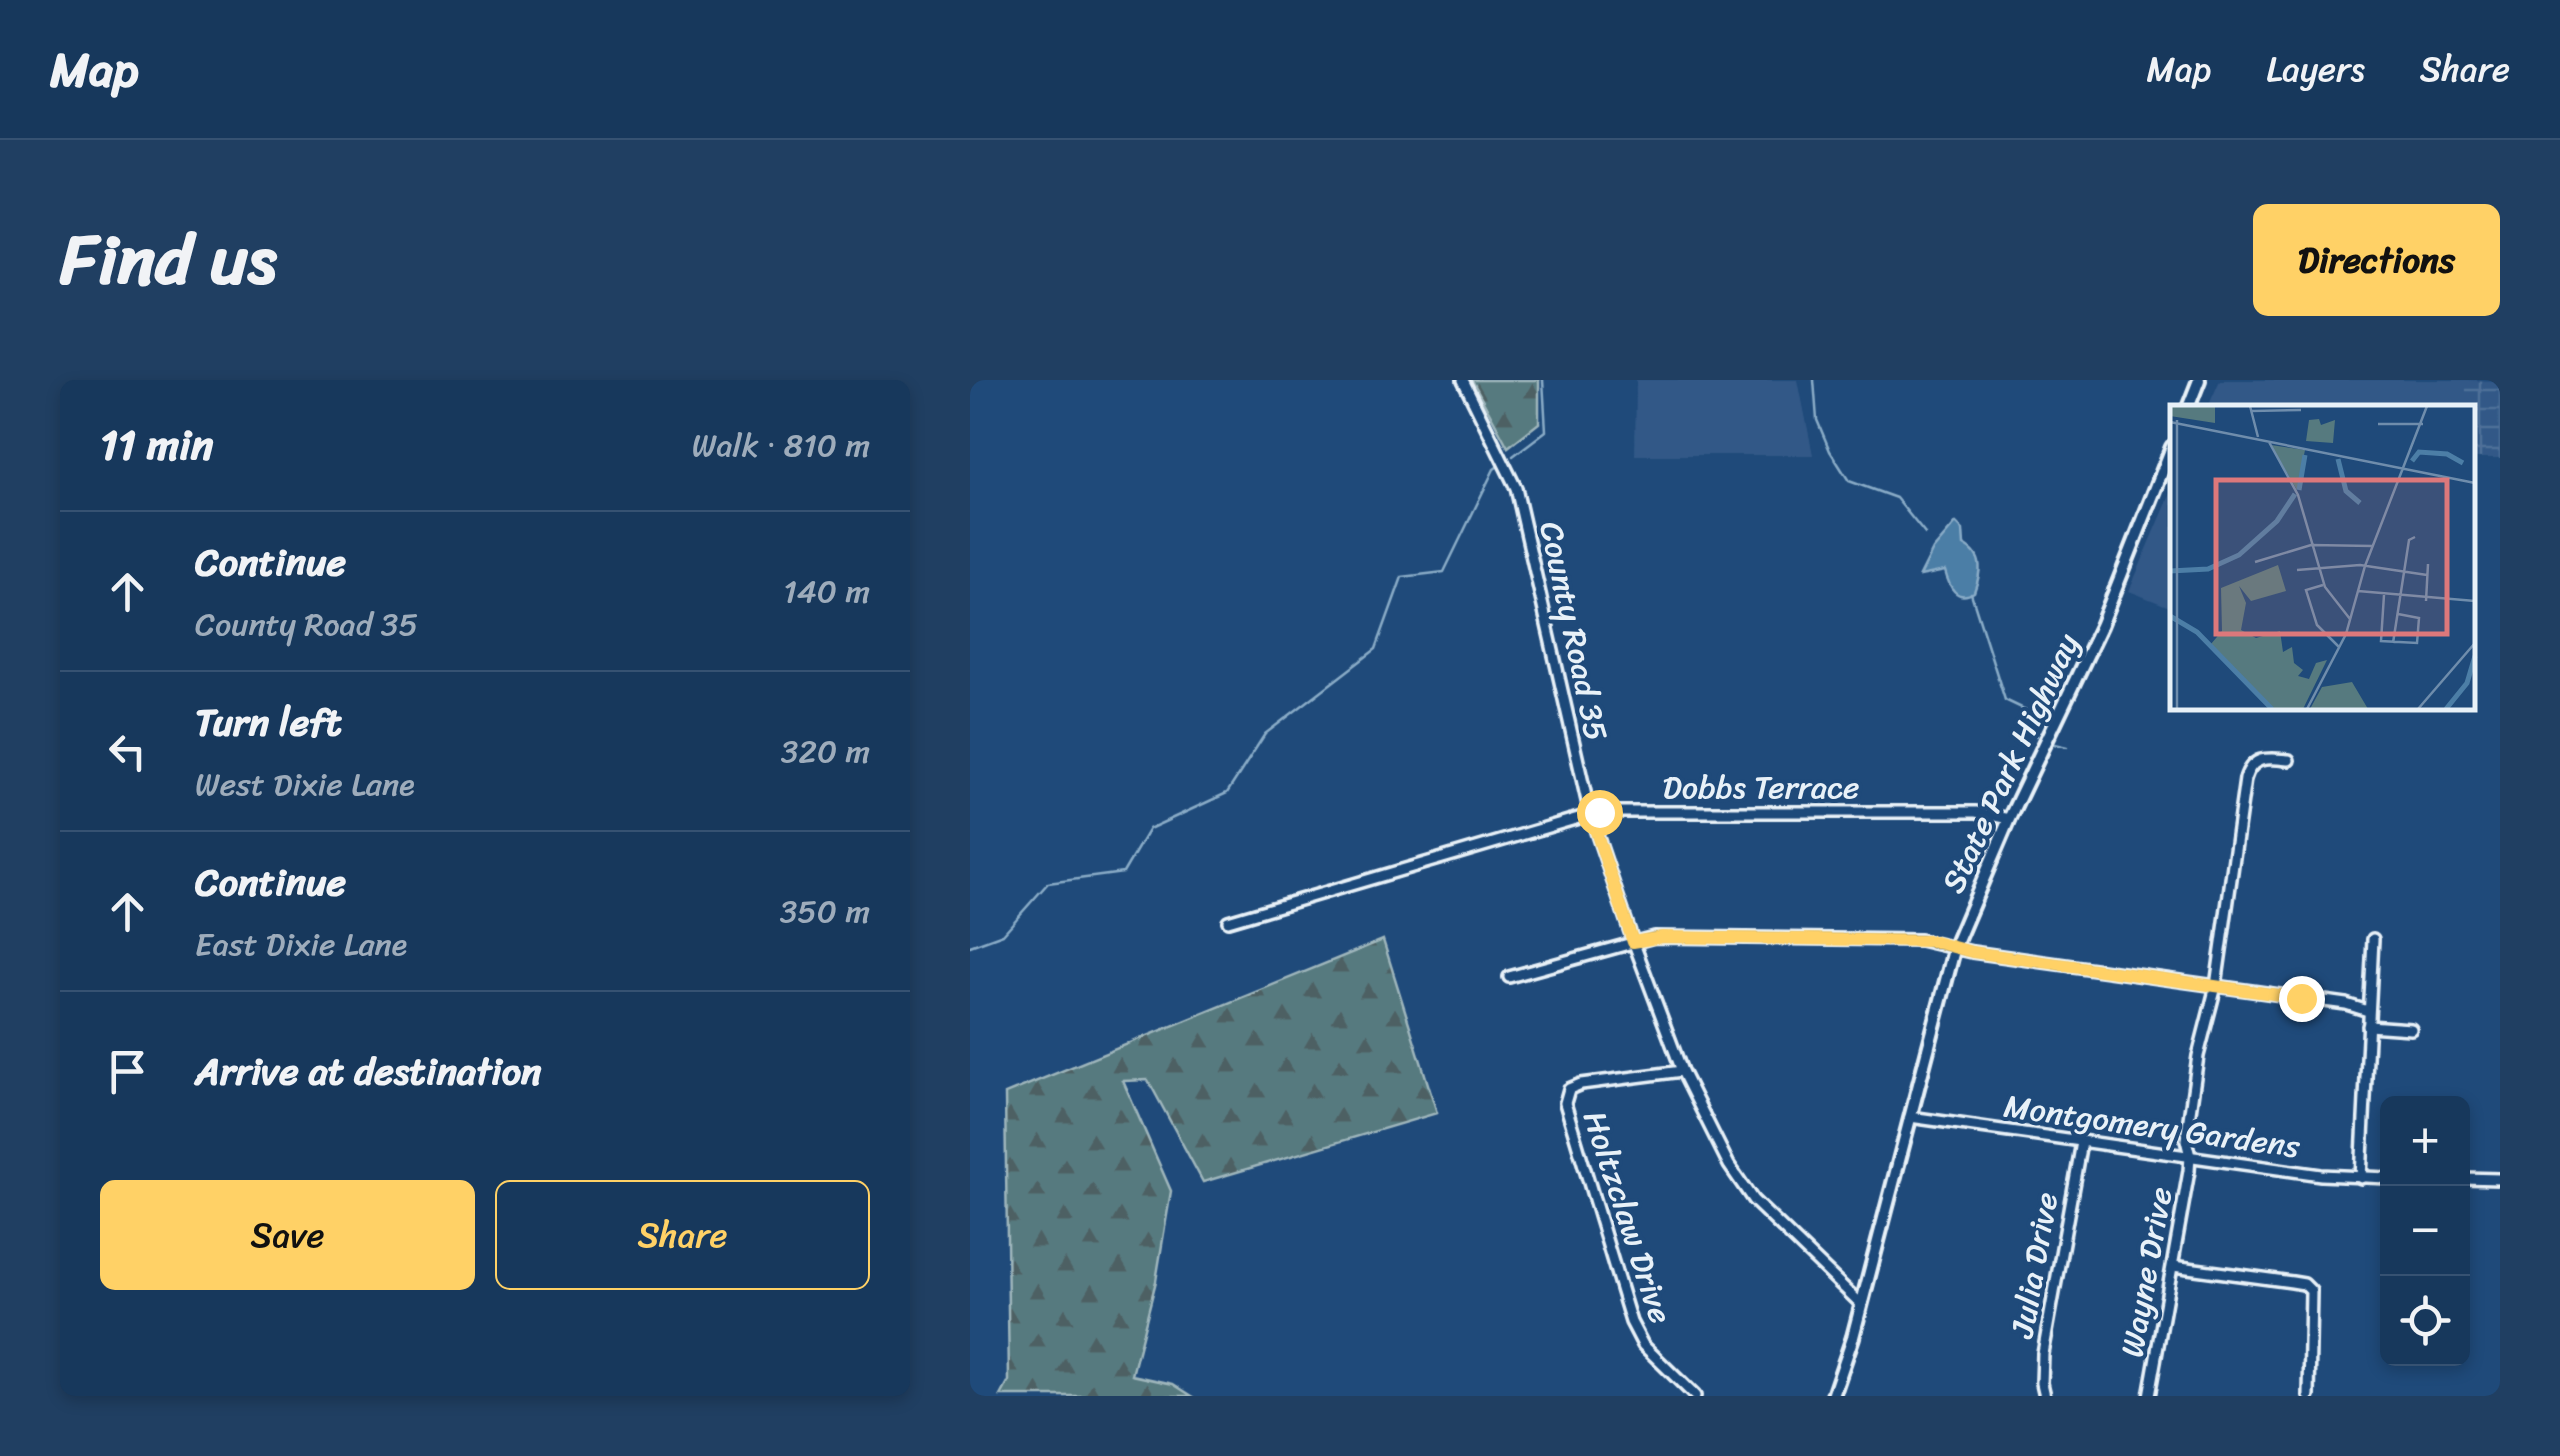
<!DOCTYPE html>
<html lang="en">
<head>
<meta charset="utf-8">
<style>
	body { margin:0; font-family:Sriracha,sans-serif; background:#203f62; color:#f1f3f6 }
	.controls { position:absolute; right:30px; bottom:30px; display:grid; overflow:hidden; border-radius:15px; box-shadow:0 5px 15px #0003 }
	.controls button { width:90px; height:90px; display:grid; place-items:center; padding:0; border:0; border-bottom:2px solid #365272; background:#17385c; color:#f1f3f6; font:50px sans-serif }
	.stop { position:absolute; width:30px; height:30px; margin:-22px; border:8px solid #ffd166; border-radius:50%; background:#fff }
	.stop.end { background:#ffd166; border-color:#fff; box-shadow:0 2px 10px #0008 }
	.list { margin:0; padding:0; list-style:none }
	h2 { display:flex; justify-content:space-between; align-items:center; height:130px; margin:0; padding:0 40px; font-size:42px }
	h2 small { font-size:32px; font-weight:400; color:#9eacbb }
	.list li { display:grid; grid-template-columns:65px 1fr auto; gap:30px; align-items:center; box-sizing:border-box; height:160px; padding:0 40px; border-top:2px solid #365272 }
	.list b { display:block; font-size:38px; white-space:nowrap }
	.list p { margin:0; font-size:32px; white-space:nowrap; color:#9eacbb }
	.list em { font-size:32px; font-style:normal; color:#9eacbb }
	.actions { display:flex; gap:20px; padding:30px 40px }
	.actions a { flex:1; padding:22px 0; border:2px solid #ffd166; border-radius:15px; text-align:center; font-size:35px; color:#ffd166 }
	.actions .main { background:#ffd166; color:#111 }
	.icon { flex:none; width:55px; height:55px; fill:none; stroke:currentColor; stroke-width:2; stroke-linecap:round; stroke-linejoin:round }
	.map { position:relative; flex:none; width:1530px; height:1016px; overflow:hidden; border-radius:15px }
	header { display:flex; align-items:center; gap:60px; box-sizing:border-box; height:140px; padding:0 50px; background:#17385c; border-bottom:2px solid #365272 }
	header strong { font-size:48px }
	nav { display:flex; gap:55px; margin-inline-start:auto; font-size:35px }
	.intro { display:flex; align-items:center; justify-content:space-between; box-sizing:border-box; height:240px; padding:0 60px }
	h1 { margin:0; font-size:70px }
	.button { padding:25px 45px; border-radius:15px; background:#ffd166; color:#111; font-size:35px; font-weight:700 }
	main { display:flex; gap:60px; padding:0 60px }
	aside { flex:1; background:#17385c; border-radius:15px; box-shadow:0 5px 15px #0003 }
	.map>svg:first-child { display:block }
</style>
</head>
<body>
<header>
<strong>Map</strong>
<nav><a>Map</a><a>Layers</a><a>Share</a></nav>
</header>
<div class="intro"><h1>Find us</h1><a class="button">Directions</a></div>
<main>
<aside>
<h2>11 min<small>Walk · 810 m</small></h2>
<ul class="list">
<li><svg class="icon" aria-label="ahead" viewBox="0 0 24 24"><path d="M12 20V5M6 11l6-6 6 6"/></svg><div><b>Continue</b><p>County Road 35</p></div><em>140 m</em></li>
<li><svg class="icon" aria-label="left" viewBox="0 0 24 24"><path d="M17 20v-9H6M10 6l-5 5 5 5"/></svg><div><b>Turn left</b><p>West Dixie Lane</p></div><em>320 m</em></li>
<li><svg class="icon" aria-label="ahead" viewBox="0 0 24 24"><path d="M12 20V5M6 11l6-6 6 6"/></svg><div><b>Continue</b><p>East Dixie Lane</p></div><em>350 m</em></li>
<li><svg class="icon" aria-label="arrive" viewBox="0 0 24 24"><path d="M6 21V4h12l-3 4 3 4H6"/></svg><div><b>Arrive at destination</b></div></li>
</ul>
<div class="actions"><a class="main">Save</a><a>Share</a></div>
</aside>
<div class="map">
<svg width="1530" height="1016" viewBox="0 0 1530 1016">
	<defs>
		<pattern id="industrial-grid" width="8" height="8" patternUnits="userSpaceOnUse" patternTransform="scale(2.5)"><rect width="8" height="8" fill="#315887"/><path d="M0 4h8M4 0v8" fill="none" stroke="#4f7099"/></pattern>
		<pattern id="forest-firs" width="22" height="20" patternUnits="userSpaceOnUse" patternTransform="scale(2.5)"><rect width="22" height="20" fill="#567a7f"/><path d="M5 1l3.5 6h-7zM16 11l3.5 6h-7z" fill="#4e6164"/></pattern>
	</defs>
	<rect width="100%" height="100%" fill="#1f4a7a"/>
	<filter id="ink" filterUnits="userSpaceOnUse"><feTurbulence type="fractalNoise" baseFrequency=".01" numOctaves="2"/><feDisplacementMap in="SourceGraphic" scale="20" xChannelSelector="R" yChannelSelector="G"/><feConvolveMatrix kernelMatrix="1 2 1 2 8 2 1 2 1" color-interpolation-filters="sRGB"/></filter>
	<g filter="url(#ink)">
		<g fill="#315887">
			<path d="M666,0H828L843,75H665Z"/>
			<path d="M1250,0H1496V27H1238Z"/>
			<path d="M1202,111V228L1159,211Z"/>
		</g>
		<path fill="url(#industrial-grid)" d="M1496,0L1530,1V78H1503L1502,28L1496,27Z"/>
		<g fill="url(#forest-firs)" stroke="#9fb6bc" stroke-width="2.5">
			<path d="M502,0H569V43L538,67Z"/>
			<path d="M413,560L467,733L233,802L178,700L153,701L201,811L186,901L162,995L203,1004L222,1016H31L39,1001L35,714Z"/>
		</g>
		<path fill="#4c7ea6" stroke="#8aacc7" stroke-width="2.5" d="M986,143L993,150L994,165C1015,176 1011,193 1004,212C986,223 979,206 975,191L950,196L963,170Z"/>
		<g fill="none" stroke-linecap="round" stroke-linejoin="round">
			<g stroke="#8aacc7" stroke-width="2.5">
				<path d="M844,0L847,40L860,71L879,101L926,118L955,154"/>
				<path d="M543,76L576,51L573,0"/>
				<path d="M1001,213L1035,320L1056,330L1067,356"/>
				<path d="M1085,364L1098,367"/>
				<path d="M0,566L33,554L78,503L153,493L179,449L257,413L295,354L406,269L432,197L474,192L524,89L530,85"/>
			</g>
			<defs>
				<g id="minor">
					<path d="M493,0L546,108L620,434L663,561L712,691L759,785L783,820L891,924"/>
					<path d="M258,541L629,432H1006L1039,439"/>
					<path d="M539,597L684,557L950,560L1002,572L1376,624L1398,631"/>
					<path d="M1398,646L1441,649"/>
					<path d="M712,691L611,704L599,709L595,723L661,942L673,965L725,1016"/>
					<path d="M940,737L1351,795L1418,798"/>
					<path d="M1391,798L1403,559"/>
					<path d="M1492,798L1530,799"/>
					<path d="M1203,886L1322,902L1334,904L1341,911L1339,1016"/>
					<path d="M1075,1016L1072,1003L1073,974L1111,762"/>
					<path d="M1179,1016L1219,791L1220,776L1216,760L1228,676L1246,606L1275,399C1282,375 1298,378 1319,380"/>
				</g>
				<g id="major">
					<path d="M1218,28L1229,0"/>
					<path d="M863,1016L883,957L985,566L1039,439L1131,246L1202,67"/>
				</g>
			</defs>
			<use href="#minor" stroke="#e8f1f8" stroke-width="16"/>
			<use href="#major" stroke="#e8f1f8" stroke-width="18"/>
			<use href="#minor" stroke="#1f4a7a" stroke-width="9"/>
			<use href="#major" stroke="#1f4a7a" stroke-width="10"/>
		</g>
	</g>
	<g fill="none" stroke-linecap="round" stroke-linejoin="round" filter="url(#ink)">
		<path stroke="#ffd166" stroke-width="12" d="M629,432L620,434L663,562L692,557L961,561L1002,572L1331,618"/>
	</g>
	<g text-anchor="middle" stroke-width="8" stroke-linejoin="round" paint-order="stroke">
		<g font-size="32" fill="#e8f1f8" stroke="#1f4a7a">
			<text transform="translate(604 251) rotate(78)" y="11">County Road 35</text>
			<text transform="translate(1040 383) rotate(-65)" y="11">State Park Highway</text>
			<text x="791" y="418">Dobbs Terrace</text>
			<text transform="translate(1182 746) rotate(8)" y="11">Montgomery Gardens</text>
			<text transform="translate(658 837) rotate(72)" y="11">Holtzclaw Drive</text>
			<text transform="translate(1064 885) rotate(-80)" y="11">Julia Drive</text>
			<text transform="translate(1176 892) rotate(-80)" y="11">Wayne Drive</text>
		</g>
	</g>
	<g transform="translate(1200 25)">
		<rect width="305" height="305" fill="#1f4a7a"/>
		<path d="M0,1H45V18L0,11ZM149,14L151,20L165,15L163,38L136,36L139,15ZM101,40L135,45L127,85ZM108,160L116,186L81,196L69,181L76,198L71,225L86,233L110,226L113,247L122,242L124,258L133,265L128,271L139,274L146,258L157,255L133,304H103L41,239L52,226L51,183ZM182,277L198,304H140L152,282Z" fill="#567a7f"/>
		<path fill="none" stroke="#4c7ea6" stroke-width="5" d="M168,54L176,86L190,98M242,56L249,47L277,49L293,58M129,85L135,50M0,166L38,164L69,150L107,116L125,89M0,211L27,227L102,304M276,304L297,278L305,251"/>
		<path fill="none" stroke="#6f8dac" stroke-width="2.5" d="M80,1L88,32M81,6L131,5M0,17L305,78M208,19H253M99,37L128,90L155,182L180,214M85,157L141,140L203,141M127,165L190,160L257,170M153,180L136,185L147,220L169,242M188,186L305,196M214,190L211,236L247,238L249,213L228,209M256,196L258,159M223,238L239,135L245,132M7,304V15M137,304L176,229L195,161L257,1M248,304L305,238"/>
		<path fill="#dd787b" fill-opacity="0.15" stroke="#dd787b" stroke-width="5" d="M46,75H277V229H46Z"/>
		<rect width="305" height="305" fill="none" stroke="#e8f1f8" stroke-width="5"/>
	</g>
</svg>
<div class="controls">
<button>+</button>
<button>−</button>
<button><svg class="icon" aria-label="locate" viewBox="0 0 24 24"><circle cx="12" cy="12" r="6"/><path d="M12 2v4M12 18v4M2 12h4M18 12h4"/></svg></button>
</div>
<div class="stop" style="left:629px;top:432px"></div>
<div class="stop end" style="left:1331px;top:618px"></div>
</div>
</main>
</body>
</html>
